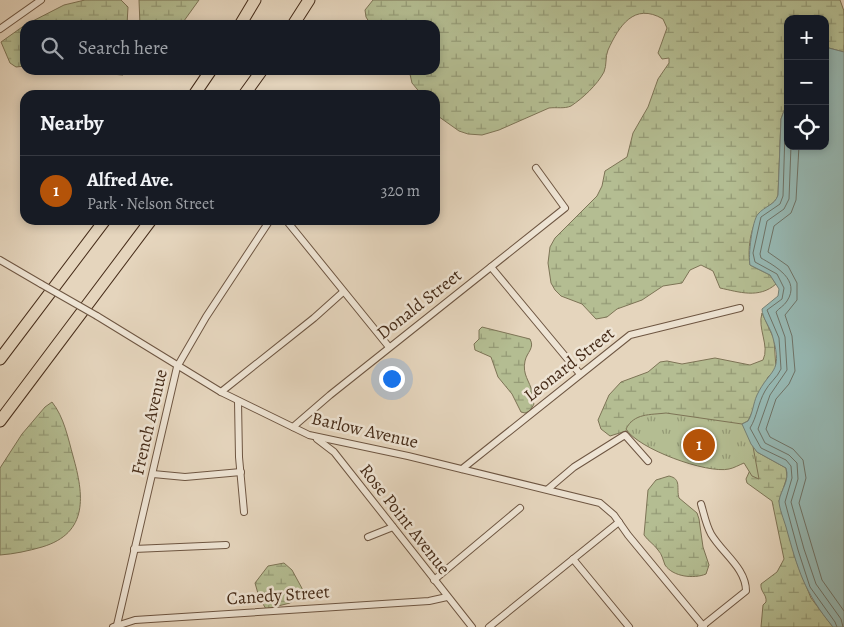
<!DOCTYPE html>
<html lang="en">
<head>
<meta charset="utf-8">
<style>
	body { margin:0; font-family:Alegreya,serif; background:#20242c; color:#f1f3f6 }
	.controls { position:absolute; right:15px; top:15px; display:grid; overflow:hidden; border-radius:10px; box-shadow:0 2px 8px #0003 }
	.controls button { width:45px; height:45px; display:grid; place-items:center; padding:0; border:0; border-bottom:1px solid #363941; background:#171b24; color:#f1f3f6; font:25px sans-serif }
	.you { position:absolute; left:391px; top:378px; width:18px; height:18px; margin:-12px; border:4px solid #fff; border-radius:50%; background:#1a73e8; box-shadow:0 0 0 8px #1a73e833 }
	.badge { display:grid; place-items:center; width:32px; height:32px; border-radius:50%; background:#b45309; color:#fff; font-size:16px; font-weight:700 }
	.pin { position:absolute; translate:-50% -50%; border:2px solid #fff; box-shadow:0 1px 5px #0006 }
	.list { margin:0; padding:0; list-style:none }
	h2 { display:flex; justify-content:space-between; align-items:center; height:65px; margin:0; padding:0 20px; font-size:21px }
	h2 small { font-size:16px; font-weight:400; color:#9ea1a6 }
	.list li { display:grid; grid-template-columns:32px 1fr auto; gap:15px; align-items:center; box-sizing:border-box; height:70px; padding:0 20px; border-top:1px solid #363941 }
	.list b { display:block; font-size:19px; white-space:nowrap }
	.list p { margin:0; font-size:16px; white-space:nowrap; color:#9ea1a6 }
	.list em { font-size:16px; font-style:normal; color:#9ea1a6 }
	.icon { flex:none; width:28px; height:28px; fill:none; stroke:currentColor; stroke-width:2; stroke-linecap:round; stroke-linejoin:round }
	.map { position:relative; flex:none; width:844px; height:627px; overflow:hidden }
	.search { position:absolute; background:#171b24; box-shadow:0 2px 8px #0003; left:20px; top:20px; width:420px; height:55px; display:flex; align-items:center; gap:12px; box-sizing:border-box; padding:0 18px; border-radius:15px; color:#9ea1a6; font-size:19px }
	.panel { position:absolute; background:#171b24; box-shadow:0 2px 8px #0003; left:20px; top:90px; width:420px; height:135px; border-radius:15px }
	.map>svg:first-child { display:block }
</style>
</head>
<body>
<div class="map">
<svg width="844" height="627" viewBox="0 0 844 627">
	<defs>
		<pattern id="wetland-marsh" width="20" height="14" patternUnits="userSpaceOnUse" patternTransform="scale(1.25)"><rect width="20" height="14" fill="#b4bd92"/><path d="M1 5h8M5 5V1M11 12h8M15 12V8" fill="none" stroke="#949a76"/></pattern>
		<pattern id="park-tufts" width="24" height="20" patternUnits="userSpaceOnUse" patternTransform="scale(1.25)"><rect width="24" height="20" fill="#b4bd92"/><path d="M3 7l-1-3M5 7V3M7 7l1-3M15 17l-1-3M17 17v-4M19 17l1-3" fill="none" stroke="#949a76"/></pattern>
	</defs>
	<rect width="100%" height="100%" fill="#e5d5bd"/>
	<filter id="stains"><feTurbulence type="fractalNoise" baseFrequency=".004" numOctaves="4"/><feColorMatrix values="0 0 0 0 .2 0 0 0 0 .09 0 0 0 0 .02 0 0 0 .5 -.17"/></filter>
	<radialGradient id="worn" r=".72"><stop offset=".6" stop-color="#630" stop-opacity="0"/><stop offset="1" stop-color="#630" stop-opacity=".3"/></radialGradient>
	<g fill="url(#wetland-marsh)" stroke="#7d7456">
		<path d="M85,0H121L128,7L127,25H25L64,5Z"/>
		<path d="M139,0H199L181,25H140Z"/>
		<path d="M373,0H840L844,11V52L825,47V19H788V100L781,119L778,195C776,203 771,203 765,209C751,220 747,248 750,265L770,275L776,284C759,299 739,292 720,288L713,271L701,265L690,270L682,283L663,286L642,300L617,309L607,317L596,319L582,304L561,296L555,290L551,283L548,263L550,247L555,238L597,196L602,186L605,171L627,157L633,133L648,107L658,79L669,63V58L662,59L658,53L667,28L663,19C634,2 619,26 608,50C605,57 607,65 604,72C597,85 583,98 571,106C564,109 557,107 549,108L499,130L482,135L468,134L459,131L435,114V95H422L412,83L409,70H435V25H371L366,17L365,10Z"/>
		<path d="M25,25V66L16,67L10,63L1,42Z"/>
		<path d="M62,70H124L123,75Z"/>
		<path d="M762,313L774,339L776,369L768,377L748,421L742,424L757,452L786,468L787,477L779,501L797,563L811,598L833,627H761L763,605L766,602C767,594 760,592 761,584L777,572L784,559L772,501L747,483L746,479L751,468L750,462L626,431L610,436L601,429L598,420L609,395L621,382L648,372L660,362L667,361L682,364L715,358L750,365L763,360C770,346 757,328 762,313Z"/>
		<path d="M482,327L530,339C535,348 527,352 525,361C522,375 530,381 532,392L531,397L534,404L530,411L525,413L521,412L512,394L498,377L491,357L475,350L474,344L479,339V330Z"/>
		<path d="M52,402C64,417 68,438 73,456C84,495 89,533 42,547C28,551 14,554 0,555V468L22,434L45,407Z"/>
		<path d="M669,476C682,479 676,488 679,498L697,513L699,519L703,547L709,565L706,574C694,579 673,577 665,565C663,560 662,554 658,550C654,544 648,541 644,535L648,490L656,480Z"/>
		<path d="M284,563L292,570L304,592L290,603L266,609L259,597L255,583L268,566Z"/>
	</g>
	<path fill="url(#park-tufts)" stroke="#7d7456" d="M666,413L749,425L759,479L752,476L744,463C739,465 734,468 729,469C707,474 638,449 626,429C634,413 650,415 666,413Z"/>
	<path fill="#96b8b3" stroke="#768075" d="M825,47L844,52V627H833C804,592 798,570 786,527C784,520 779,508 779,501C781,489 790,481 786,468L757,452L751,444L742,424L748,421C753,413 753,404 757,395C770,368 783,374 773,338C771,328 762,318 762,309L778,296L779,289L770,275L750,265C748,256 752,221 758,214C765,206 775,205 778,195L781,119L788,100V146H825Z"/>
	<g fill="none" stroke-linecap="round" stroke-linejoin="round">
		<g stroke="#6e7266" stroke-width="1">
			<path d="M788,111L785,132L783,196L780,204L761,217L753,253L755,262L777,274L784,288L782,299L767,310L779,338L781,369C777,378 769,383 765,391C758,403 757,417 750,428L761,448L786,460L791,466L792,478L785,502L798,550L810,587L835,622L837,627"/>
			<path d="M791,146L789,199L784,209L767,221L760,254L761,258C775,266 801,280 787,301C784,306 779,308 776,312L785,337L787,370L770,395L758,429L765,443L789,455L797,463L798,479L791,502L804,549L816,584L841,619L843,627"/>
			<path d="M799,146L796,200L791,213L774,226L768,252L788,266L797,283V300L785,315L792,336L795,371L789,384L776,399L766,429L770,437L793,449L803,460L806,478L799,503L822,580L844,611"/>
		</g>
		<defs>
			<g id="minor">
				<path d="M0,29L41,0"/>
				<path d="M286,220L389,347"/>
				<path d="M0,260L41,284"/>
				<path d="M491,267L580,374"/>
				<path d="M97,316L221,392L309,435L408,456L600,503L614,515L628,535L704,627"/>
				<path d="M221,392L314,318L343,292"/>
				<path d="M238,401L239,457L244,512"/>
				<path d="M293,427L330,395L565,208L536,168"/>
				<path d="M317,439L334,452L472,627"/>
				<path d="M462,469L630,335L740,308"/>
				<path d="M153,474L185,477L241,472"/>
				<path d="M548,489L574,467L625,435L648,461"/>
				<path d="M368,537L393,527"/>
				<path d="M134,549L226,545"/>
				<path d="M573,559L629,627"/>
				<path d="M434,580L520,508"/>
				<path d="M117,625L177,367L206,317L270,220"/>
				<path d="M113,627L135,620L429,601L447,597"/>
				<path d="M489,627L619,522"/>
				<path d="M701,627L746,591C746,568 722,553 711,534C706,525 704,514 701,504"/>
			</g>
			<g id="motorway">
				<path d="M240,25L255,0"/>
				<path d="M293,25L309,0"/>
				<path d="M194,95L211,70"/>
				<path d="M244,95L262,70"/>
				<path d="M0,359L105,220"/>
				<path d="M0,421L151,220"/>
			</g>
		</defs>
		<use href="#minor" stroke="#6e5642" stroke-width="8"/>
		<use href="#motorway" stroke="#462c19" stroke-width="13"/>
		<use href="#minor" stroke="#eee4d4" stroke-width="6"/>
		<use href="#motorway" stroke="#e5d5bd" stroke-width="11"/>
		<defs>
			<path id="minor-bridge" d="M41,284L97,316"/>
		</defs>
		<use href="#minor-bridge" stroke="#6e5642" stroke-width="8" stroke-linecap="butt"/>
		<use href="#minor-bridge" stroke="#eee4d4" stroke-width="6"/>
	</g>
	<g text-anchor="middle" stroke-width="5" stroke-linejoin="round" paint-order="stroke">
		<g font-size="18" fill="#462c19" stroke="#eee4d4">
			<text transform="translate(419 304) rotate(-38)" y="6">Donald Street</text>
			<text transform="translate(569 364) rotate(-38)" y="6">Leonard Street</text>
			<text transform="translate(149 422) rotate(-77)" y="6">French Avenue</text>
			<text transform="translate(365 430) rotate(13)" y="6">Barlow Avenue</text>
			<text transform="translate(405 519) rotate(52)" y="6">Rose Point Avenue</text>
			<text transform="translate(278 595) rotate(-4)" y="6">Canedy Street</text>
		</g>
	</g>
	<rect width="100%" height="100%" filter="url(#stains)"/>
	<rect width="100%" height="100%" fill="url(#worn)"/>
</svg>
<div class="controls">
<button>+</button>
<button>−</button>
<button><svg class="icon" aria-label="locate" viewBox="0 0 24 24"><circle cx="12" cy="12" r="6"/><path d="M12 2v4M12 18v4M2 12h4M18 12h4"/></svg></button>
</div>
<div class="you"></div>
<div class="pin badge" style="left:699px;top:445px">1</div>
<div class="search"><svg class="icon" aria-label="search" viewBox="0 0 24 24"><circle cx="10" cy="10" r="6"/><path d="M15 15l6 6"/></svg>Search here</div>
<section class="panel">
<h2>Nearby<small></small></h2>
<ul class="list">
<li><span class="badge">1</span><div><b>Alfred Ave.</b><p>Park · Nelson Street</p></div><em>320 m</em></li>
</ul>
</section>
</div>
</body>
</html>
